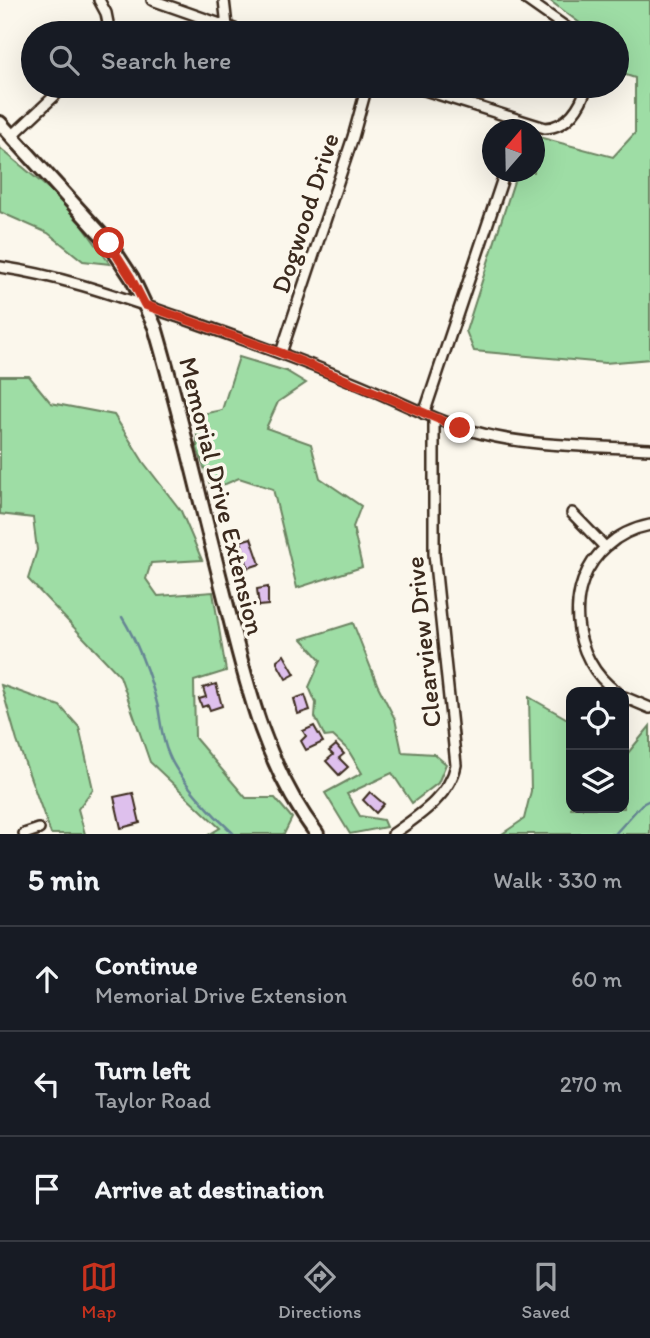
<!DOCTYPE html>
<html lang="en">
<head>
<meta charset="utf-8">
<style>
	body { margin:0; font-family:Itim,sans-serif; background:#20242c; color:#f1f3f6 }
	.controls { position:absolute; right:21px; bottom:21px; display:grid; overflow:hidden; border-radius:14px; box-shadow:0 7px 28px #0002 }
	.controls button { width:63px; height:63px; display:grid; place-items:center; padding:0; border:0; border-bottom:2px solid #363941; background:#171b24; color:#f1f3f6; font:35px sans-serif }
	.compass { position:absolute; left:482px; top:119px; width:63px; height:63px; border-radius:50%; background:#171b24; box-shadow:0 7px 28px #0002; rotate:20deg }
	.stop { position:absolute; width:21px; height:21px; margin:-16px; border:5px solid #c8321e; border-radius:50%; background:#fff }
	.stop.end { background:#c8321e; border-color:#fff; box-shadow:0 2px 7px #0008 }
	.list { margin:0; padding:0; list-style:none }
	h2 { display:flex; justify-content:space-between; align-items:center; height:91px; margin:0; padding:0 28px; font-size:30px }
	h2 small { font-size:23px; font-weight:400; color:#9ea1a6 }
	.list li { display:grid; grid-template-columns:46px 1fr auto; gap:21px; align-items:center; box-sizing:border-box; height:105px; padding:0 28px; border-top:2px solid #363941 }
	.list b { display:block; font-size:26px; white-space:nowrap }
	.list p { margin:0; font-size:23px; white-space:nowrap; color:#9ea1a6 }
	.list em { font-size:23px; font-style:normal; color:#9ea1a6 }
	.icon { flex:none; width:38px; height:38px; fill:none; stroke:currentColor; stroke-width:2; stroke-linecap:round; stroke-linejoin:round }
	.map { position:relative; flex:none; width:650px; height:834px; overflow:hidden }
	.search { position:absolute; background:#171b24; box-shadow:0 7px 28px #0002; left:21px; right:21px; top:21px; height:77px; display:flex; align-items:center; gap:18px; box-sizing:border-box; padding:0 24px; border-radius:38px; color:#9ea1a6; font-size:26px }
	.sheet { height:406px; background:#171b24 }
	nav { display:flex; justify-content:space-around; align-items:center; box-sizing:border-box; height:98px; border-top:2px solid #363941; background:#171b24; font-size:19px; color:#9ea1a6 }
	nav a { display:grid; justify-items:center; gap:4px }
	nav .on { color:#c8321e }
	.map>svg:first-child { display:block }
</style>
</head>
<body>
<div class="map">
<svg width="650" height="834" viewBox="0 0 650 834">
	<rect width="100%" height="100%" fill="#fbf7ec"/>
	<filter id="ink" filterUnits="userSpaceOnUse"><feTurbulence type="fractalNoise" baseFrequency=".0143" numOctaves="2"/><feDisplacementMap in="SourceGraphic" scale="14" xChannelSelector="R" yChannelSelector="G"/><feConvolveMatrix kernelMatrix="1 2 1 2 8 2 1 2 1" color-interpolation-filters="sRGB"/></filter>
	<g filter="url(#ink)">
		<g fill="#9edda5" stroke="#6c8462" stroke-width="2">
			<path d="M549,0H650V359L605,363L474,351L466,331L517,172H534L535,136L613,157L635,133V78L617,72V33H588L585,27Z"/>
			<path d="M0,148L67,204L110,264L83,261L48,233L0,212Z"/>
			<path d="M239,357L286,371L306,383L278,402L266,428L311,444L320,478L361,506L353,527L362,567L297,588L273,489L239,478L212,490L197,448V415L222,410Z"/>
			<path d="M0,376H29L51,403L114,415L144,463L181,511L202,560L151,563L146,579L158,596L213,592L226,671L194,681L195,738L246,798H275L292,818L284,834H210L220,828L150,762L120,676L28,579L37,550L33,518L0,514Z"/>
			<path d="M353,623L378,686L395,719L402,752L434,754L446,764L438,783L412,803L392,773L347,794L360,816L383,820L386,827L350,834L325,793L362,773L348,750L333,736L325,737L315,717L316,703L309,687L321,660L302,639Z"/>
			<path d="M1,685L60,706L79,727L93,789L78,809L85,834H51L17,741Z"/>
			<path d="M529,697L571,721V808H624V751L628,753L650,726V834H502L524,819L531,791Z"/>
		</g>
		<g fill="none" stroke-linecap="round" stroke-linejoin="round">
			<g stroke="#668694" stroke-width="2.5">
				<path d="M122,617C139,645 150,676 158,707C161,723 162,741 169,755C179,780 214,816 234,834"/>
				<path d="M615,834L642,804L650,800"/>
			</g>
		</g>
		<g fill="#dec0ed" stroke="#3b2a1e" stroke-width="2">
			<path d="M251,538L260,564L248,568L241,541Z"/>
			<path d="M268,587V605L259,606L257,589Z"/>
			<path d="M284,655L295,674L286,679L277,663V660Z"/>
			<path d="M216,684L222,706L210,710L208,705L202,707L199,699L206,697L203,688Z"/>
			<path d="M305,695L310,710L298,714L294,699Z"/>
			<path d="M314,726L323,742L306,750L301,741L306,736L303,731Z"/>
			<path d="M336,745L344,754L339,758L348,767L339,775L326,761L333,755L329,751Z"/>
			<path d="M370,792L384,804L376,813L363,800Z"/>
			<path d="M133,793L140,823L121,828L114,797Z"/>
		</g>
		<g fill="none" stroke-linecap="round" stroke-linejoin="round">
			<defs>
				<g id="street">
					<path d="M99,0L106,13L110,33"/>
					<path d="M152,0L246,33"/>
					<path d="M224,0L227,26"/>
					<path d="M527,0L574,33"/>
					<path d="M412,86L545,128C568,127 581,106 587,86"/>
					<path d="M11,137L65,86"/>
					<path d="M0,267C62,276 120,297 179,317C239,338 299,359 358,384C397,400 435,421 476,432C527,447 596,446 650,449"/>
					<path d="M281,353L353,137L367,86"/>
					<path d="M424,414L505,172"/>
					<path d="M572,513L605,547"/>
					<path d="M617,692C571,660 562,584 607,546C619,535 635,528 650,525"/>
					<path d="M624,697L650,708"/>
					<path d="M24,834L39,829"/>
					<path d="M393,834C417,817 450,796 456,765L434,554V418"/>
				</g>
				<path id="secondary" d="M0,123L109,243L132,278L155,327C181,415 201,505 224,594C245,678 263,763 317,834"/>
			</defs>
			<use href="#street" stroke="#3b2a1e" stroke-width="14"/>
			<use href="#secondary" stroke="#3b2a1e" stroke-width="18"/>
			<use href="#street" stroke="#fbf7ec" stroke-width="9"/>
			<use href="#secondary" stroke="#fbf7ec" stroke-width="12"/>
		</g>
	</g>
	<g fill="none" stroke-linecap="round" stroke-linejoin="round" filter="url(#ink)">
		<path stroke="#c8321e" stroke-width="9" d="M109,243L131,278L145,305L281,353L460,428"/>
	</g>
	<g text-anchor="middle" stroke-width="7" stroke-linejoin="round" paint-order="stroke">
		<g font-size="26" fill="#3b2a1e" stroke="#fbf7ec">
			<text transform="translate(305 213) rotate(-72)" y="9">Dogwood Drive</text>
			<text transform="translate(222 496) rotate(76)" y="9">Memorial Drive Extension</text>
			<text transform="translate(423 642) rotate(-96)" y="9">Clearview Drive</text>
		</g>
	</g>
</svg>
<div class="controls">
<button><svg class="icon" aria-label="locate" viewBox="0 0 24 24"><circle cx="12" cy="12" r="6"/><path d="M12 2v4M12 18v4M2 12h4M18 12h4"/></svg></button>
<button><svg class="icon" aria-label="layers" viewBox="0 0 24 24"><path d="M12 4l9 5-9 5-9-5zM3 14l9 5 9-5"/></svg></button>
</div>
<svg class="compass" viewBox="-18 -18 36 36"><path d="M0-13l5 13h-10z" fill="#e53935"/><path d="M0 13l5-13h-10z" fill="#9ea1a6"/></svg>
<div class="stop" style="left:109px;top:243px"></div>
<div class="stop end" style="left:460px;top:428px"></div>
<div class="search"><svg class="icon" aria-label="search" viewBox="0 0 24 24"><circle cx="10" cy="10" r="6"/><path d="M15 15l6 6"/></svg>Search here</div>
</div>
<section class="sheet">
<h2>5 min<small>Walk · 330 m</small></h2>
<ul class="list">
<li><svg class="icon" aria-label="ahead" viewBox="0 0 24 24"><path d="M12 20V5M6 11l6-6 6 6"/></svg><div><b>Continue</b><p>Memorial Drive Extension</p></div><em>60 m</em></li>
<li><svg class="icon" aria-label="left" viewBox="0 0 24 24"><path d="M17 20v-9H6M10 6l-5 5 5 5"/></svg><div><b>Turn left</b><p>Taylor Road</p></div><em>270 m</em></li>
<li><svg class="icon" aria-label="arrive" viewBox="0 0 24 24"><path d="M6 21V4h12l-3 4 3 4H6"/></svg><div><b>Arrive at destination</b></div></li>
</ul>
</section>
<nav>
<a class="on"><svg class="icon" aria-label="map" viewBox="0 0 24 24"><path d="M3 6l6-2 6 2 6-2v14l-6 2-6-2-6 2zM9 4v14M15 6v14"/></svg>Map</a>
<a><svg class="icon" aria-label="directions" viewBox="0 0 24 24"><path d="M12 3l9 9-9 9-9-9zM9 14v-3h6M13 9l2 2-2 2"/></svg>Directions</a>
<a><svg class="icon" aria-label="saved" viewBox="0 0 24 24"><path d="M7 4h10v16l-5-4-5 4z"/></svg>Saved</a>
</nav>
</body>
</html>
